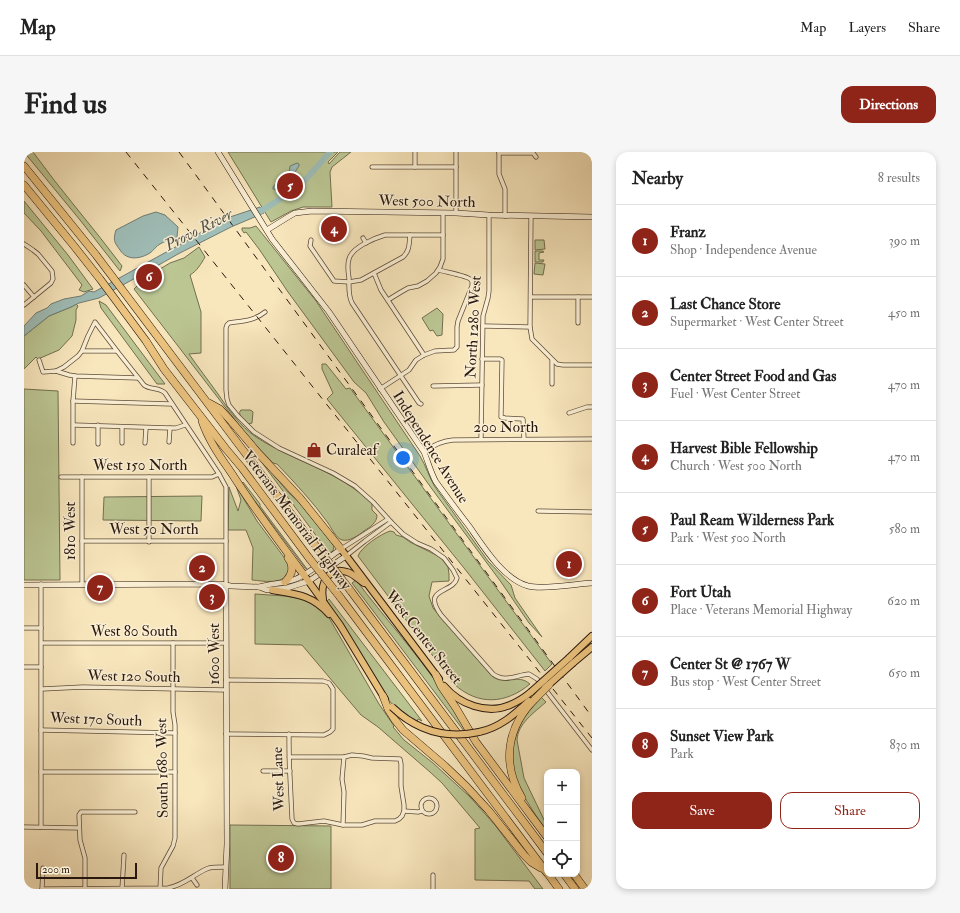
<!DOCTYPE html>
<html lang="en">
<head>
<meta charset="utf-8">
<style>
	body { margin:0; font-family:"IM FELL Double Pica",serif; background:#f6f6f6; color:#222 }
	.controls { position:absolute; right:12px; bottom:12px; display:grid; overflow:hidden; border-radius:8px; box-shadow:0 2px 6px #0003 }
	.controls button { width:36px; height:36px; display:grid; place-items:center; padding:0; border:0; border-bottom:1px solid #e0e0e0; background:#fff; color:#222; font:20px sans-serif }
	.scale { position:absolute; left:12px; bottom:10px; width:101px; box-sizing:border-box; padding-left:4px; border:2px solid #2a180e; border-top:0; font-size:11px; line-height:14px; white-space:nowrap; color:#2a180e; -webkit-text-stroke:3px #faefd4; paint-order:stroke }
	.you { position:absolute; left:379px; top:306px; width:14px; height:14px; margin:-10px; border:3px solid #fff; border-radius:50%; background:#1a73e8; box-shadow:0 0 0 6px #1a73e833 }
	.badge { display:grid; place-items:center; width:26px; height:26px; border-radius:50%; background:#8f2418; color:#fff; font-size:13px; font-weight:700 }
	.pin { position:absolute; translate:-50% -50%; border:2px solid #fff; box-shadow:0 1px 4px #0006 }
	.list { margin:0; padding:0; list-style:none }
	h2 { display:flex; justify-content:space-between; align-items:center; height:52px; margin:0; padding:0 16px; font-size:17px }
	h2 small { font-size:13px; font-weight:400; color:#767676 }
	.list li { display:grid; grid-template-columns:26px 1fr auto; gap:12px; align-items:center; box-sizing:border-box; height:72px; padding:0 16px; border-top:1px solid #e0e0e0 }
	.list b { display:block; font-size:15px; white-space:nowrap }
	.list p { margin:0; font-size:13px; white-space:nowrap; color:#767676 }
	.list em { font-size:13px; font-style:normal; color:#767676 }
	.actions { display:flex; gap:8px; padding:12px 16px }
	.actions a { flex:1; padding:9px 0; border:1px solid #8f2418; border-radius:12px; text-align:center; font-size:14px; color:#8f2418 }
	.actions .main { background:#8f2418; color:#fff }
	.icon { flex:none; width:22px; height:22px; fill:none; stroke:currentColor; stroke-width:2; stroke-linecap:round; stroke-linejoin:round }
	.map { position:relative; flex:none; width:568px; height:737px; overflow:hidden; border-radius:12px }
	header { display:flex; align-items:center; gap:24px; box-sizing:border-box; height:56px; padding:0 20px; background:#fff; border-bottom:1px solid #e0e0e0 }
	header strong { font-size:19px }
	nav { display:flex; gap:22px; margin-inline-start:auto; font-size:14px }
	.intro { display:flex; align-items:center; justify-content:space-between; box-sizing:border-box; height:96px; padding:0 24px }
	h1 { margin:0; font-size:28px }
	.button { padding:10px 18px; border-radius:12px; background:#8f2418; color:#fff; font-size:14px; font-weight:700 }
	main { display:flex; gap:24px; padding:0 24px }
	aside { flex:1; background:#fff; border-radius:12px; box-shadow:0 2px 6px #0003 }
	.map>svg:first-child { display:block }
</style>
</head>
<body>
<header>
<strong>Map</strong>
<nav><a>Map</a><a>Layers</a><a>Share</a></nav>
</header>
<div class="intro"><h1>Find us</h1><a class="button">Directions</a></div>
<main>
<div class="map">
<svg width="568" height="737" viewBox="0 0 568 737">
	<rect width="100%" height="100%" fill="#f8e6bd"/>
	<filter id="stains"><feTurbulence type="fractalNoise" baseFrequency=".005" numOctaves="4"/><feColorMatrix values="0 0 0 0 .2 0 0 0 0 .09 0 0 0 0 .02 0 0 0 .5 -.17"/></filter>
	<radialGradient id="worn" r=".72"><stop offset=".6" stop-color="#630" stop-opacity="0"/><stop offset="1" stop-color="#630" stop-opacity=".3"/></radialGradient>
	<g fill="#bbc693" stroke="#726f50">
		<path d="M0,0H9C37,39 69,75 98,114L96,119L56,68Z"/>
		<path d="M204,0H314L304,10L305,12L316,0H327L308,15L306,20L308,55H279L267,59L247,70Z"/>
		<path d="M0,49L44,103L69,137L60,140L55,138L58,133L17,79L0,61Z"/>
		<path d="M232,74L292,149L396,304C402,314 405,325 411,335L464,409L487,433L491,446L518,485L505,471L477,430L408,337L360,270L342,241L330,230L264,140L235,97L222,80L220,81L218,78V76H226Z"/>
		<path d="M511,88H520L521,97L511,98Z"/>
		<path d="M175,95L181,105C177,112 173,119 166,123L177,160V201L165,202C174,215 184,228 194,242C205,258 215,273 232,285C270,310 316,319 348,352V358L353,363C353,371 346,375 340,379C335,383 325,390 318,388C312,386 308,377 304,371C289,350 271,331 253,312L249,311L225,286L110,137L116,131L131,120L146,111L160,106Z"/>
		<path d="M511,99H519L520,100L515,101V108H520L519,110H511Z"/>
		<path d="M511,111L521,112L519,123L510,122Z"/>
		<path d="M75,149L82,153L141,232H133L77,156Z"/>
		<path d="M52,152L54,154L52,158V168L48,184L35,198L14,207L12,205L0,217V184L25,164L47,155Z"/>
		<path d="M413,156L419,162L418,183L413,184L409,178L406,179L398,166Z"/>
		<path d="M298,212H302L322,237L326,236L528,512L521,519L440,416L303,247L309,241L298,217Z"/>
		<path d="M0,237L34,239L36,428H0Z"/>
		<path d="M217,258H226L228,259L229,260L228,271L225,272C221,269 214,265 216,259Z"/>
		<path d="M236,308H237L264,340L280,355L310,394L309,399L305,401Z"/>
		<path d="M219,330L236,352V354L283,417L281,416L224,340L218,331Z"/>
		<path d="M212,334L233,369L265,412C266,415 265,417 264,421C258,433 239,429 228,428L229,396L222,378H204L205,335L214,359L217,348Z"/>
		<path d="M178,344L177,369L79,368L80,345Z"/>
		<path d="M366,379L370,380L372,383L379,385L386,390L412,403L418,407L424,415L425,422V429L408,430L405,444L409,456L469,525C483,534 493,521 506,532C482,552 454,554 430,532L334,404C337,395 357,382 366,379Z"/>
		<path d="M332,428C360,465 391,499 417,537C426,551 434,565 443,579H440L328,431Z"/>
		<path d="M231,442L261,444L278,447L279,446L293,454L304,464L355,552L370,574L369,575L380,588L409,611L446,645L471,673L519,737H511L505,729L451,728V677L456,676L418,631L406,620L354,575L337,563L278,493L231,492Z"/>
		<path d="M305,447L398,569L394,567L393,570L385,566L369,552H368L364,547L320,474L303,449Z"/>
		<path d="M517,545L522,550C510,561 494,571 493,588L500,626L523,674V680C502,648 477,618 494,578C496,573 498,568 501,564C506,557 512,551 517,545Z"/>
		<path d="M206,673L307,674V737H206Z"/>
	</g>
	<g fill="#9fbeb8" stroke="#707c74">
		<path d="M273,11L275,12V14L269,23L267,29L256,34L253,38L249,37V35L254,29L264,24L265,22L266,14Z"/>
		<path d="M236,55L240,61L207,75L154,102L117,123L75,146L55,151L47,155L25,164L0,184V174L12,161L23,156L27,152L40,147L57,144L65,139L70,140L164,88L200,67Z"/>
		<path d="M132,60L141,63L154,75L153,85C147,87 141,89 136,92C132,94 130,98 126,101C116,107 103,109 96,98C90,90 89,88 92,78L119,64Z"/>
	</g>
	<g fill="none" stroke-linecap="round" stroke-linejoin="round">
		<path stroke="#9fbeb8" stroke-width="6" d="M231,62L242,56L275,35L306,0"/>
		<defs>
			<g id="street">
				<path d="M432,0V61"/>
				<path d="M475,0V22L481,37V64"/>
				<path d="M475,1H509L512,5"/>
				<path d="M348,15H432"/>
				<path d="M391,15V1"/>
				<path d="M507,64L506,175L508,187L533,212L539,213H568"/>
				<path d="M339,86L342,91"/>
				<path d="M287,88L286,94L310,129L325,130L337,128L379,105C386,98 385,92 386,83"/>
				<path d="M0,92L9,98L14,102L28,119L29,127L27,131L0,153"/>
				<path d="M350,121L357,138L400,203"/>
				<path d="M0,133L10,145"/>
				<path d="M507,145H568"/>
				<path d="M554,145V171"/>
				<path d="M364,148L377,140L384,136L394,134L403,129L412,121L416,115L419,107V61"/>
				<path d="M241,160C230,169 218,169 205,171L203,173L202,176V238L203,247L205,253L214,264L230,280L255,296L309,321L331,334L349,350L367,370L379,382L393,391L407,397L420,406L429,418L433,426C429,442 397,435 417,463L469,522C482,531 492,523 505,522L513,527L517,532"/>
				<path d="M459,174L506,175"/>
				<path d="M58,199H93"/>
				<path d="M458,207H476L478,208L477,265L481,266L499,267L500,287"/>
				<path d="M15,208L19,220L32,219L45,223L51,224L114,226"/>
				<path d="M528,208V232"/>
				<path d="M32,219L40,215L54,204L58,199L64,184L71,170L93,199L120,233C126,238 135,235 141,241L195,322L202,335V433"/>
				<path d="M409,234L458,233"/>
				<path d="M356,237L385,218L392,208L400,203L411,199L430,198L433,195V175L434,169L448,134C448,131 449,130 447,128C445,124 421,120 415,118"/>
				<path d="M49,249L147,252"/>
				<path d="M397,252L395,251L328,151C324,143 325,135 325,126C324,120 323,113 325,107C328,95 351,86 361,83H419"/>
				<path d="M545,261L563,255H568"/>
				<path d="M50,273L146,276H152L161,273"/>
				<path d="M457,287L459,164L464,146L465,139V63"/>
				<path d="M145,290L146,276"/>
				<path d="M49,291V249L51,224"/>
				<path d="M98,291V275"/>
				<path d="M121,291L122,276"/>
				<path d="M74,292V273"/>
				<path d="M400,300C409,293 417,289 429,288L568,287"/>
				<path d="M37,325H188L195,322"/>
				<path d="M514,359L568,360"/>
				<path d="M58,389H202"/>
				<path d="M125,390V325"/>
				<path d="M317,397L364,367"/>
				<path d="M322,404L341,389L367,370"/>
				<path d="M58,432V325"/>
				<path d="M0,476H17"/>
				<path d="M18,491H202"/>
				<path d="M0,515H17"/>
				<path d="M202,528L299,529L305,531L309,537V577L306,580L300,583L202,582"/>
				<path d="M18,537L59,535L202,538"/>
				<path d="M521,537L568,598"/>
				<path d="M17,578L151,581"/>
				<path d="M265,582C265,596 265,611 266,625L268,667L270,671L274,672L300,669L319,673H338L351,669H371L375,667L378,664L380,659V653L377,634V612L376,607L348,606L339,604L328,603L320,605H265"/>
				<path d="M239,619H266"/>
				<path d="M17,620H151"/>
				<circle cx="405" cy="654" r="8"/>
				<path d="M380,659L394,660L398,659"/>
				<path d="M319,673L320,640L318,627L320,605"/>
				<path d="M0,675L55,676"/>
				<path d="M17,675V432"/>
				<path d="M409,723V737"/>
				<path d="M168,726L173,733"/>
				<path d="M61,736V706L56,688L55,663L57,660H111"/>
				<path d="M18,737L144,736C161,733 171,721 185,716C190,715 196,715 202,715"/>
				<path d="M18,737L19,716"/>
				<path d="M98,737L100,703"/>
				<path d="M136,737L137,716L149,694L151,686V573L149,560V491"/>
			</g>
			<g id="secondary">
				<path d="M194,0L248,87L305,160L400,300C404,310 407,321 412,330C423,345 434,360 445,374C459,394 479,427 504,434C520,438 551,432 568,431"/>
				<path d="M243,78L264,65L271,61L288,59L432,61L465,63L568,65"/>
				<path d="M0,433L196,432L207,434L235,435L243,438L263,436L285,429L322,404"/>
				<path d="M235,435C247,431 260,432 272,427C287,420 304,406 317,397"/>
				<path d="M201,737L203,692L202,433"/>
			</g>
			<g id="primary">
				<path d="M317,397L415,527"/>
				<path d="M280,423L316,473L361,547"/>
				<path d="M248,438C272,442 288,443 305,462"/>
				<path d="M299,447C296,431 305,414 323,420C330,422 334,427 340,431"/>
				<path d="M545,506L568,484"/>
				<path d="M549,511L568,495"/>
				<path d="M420,534C435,552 463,563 486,553C493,550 501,545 507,540"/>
				<path d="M455,580C475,576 490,563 505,549"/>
			</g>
			<g id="highway">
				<path d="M0,14L72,103L283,383L296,399"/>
				<path d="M0,33L50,94L76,127L122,189L140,217L202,297L218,316L285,406"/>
				<path d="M185,251L196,257L207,269L235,302L276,346L317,397"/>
				<path d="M178,269C185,290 198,307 210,325C232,359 256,391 280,423"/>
				<path d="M261,430C268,423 271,415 264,406"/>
				<path d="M326,438L523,701"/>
				<path d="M316,445L523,721"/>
				<path d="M412,523L417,534L432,556L452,590L523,685"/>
				<path d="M359,544L364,557L371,568L379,578L421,614L443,635L465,659L500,703L507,710L517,716"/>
				<path d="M498,646C477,611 483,574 512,546"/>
				<path d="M524,722L535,737"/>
				<path d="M540,722L551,737"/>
				<path d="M550,722L561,737"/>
			</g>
		</defs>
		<use href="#street" stroke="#5e4c3a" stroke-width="5"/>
		<use href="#secondary" stroke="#2a180e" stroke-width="6"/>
		<use href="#primary" stroke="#2a180e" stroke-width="8"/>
		<use href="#highway" stroke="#2a180e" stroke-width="8"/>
		<use href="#street" stroke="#faefd4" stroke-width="3.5"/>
		<use href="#secondary" stroke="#faefd4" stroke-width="5"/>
		<use href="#primary" stroke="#ecc37e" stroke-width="6"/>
		<use href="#highway" stroke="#ecc37e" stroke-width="7"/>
		<g stroke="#2a180e" stroke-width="1" stroke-dasharray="7 7" stroke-linecap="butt">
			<path d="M102,0L568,586"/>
			<path d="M155,0L568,565"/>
		</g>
		<defs>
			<g id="primary-bridge">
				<path d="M521,536L549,511"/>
				<path d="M507,540L545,506"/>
				<path d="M368,555C393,579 422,587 455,580"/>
			</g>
			<g id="highway-bridge">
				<path d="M296,399L326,438"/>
				<path d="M285,406L316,445"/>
				<path d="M512,546L525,533"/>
			</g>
		</defs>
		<use href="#primary-bridge" stroke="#2a180e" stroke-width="8" stroke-linecap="butt"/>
		<use href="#highway-bridge" stroke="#2a180e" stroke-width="8" stroke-linecap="butt"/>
		<use href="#primary-bridge" stroke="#ecc37e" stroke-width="6"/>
		<use href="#highway-bridge" stroke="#ecc37e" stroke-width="7"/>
	</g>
	<defs>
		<symbol id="shop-bare" viewBox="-9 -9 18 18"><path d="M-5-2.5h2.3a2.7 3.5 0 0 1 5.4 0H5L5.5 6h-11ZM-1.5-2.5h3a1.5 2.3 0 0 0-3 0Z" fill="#8f2418" stroke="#faefd4" stroke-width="2.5" paint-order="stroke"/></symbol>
	</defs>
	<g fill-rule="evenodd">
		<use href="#shop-bare" x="279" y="287" width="22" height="22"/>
	</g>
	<g text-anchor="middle" stroke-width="3" stroke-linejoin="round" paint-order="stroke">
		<g font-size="15" fill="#2a180e" stroke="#faefd4">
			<text transform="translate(403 49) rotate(1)" y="5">West 500 North</text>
			<text transform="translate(449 175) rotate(-87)" y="5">North 1280 West</text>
			<text x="482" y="280">200 North</text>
			<text transform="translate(407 295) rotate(58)" y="5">Independence Avenue</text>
			<text x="116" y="318">West 150 North</text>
			<text transform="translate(273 368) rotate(53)" y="5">Veterans Memorial Highway</text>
			<text x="130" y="382">West 50 North</text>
			<text transform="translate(46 379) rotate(-90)" y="5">1810 West</text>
			<text x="110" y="484">West 80 South</text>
			<text transform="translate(400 485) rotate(52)" y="5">West Center Street</text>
			<text transform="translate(190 502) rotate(-90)" y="5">1600 West</text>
			<text transform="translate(110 524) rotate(1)" y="5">West 120 South</text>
			<text transform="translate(72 567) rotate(2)" y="5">West 170 South</text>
			<text transform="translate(138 616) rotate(-91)" y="5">South 1680 West</text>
			<text transform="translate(254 627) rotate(-92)" y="5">West Lane</text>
		</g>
		<g font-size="15" fill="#2a180e" stroke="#faefd4" text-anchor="start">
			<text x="302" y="303">Curaleaf</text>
		</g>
		<g font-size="16" font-style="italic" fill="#53524a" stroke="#faefd4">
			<text transform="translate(174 77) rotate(-27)" y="6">Provo River</text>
		</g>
	</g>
	<rect width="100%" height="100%" filter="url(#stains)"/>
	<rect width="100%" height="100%" fill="url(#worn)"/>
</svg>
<div class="controls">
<button>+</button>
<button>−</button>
<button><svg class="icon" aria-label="locate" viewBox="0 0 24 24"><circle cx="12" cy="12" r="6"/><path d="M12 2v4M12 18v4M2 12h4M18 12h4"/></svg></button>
</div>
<div class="scale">200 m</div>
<div class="you"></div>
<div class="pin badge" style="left:545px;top:412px">1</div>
<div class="pin badge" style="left:178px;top:416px">2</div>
<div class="pin badge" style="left:188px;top:445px">3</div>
<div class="pin badge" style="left:310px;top:77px">4</div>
<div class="pin badge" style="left:266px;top:34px">5</div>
<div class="pin badge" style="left:125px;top:125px">6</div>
<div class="pin badge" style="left:76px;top:436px">7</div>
<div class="pin badge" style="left:257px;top:706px">8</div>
</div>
<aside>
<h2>Nearby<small>8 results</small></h2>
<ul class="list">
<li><span class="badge">1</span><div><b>Franz</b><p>Shop · Independence Avenue</p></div><em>390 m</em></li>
<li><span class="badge">2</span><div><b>Last Chance Store</b><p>Supermarket · West Center Street</p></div><em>450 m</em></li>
<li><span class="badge">3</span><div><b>Center Street Food and Gas</b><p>Fuel · West Center Street</p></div><em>470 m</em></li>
<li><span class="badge">4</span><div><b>Harvest Bible Fellowship</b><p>Church · West 500 North</p></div><em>470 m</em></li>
<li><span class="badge">5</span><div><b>Paul Ream Wilderness Park</b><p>Park · West 500 North</p></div><em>580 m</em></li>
<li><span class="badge">6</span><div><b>Fort Utah</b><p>Place · Veterans Memorial Highway</p></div><em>620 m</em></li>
<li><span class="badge">7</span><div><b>Center St @ 1767 W</b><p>Bus stop · West Center Street</p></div><em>650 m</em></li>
<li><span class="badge">8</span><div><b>Sunset View Park</b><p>Park</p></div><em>830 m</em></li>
</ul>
<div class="actions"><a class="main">Save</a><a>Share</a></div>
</aside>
</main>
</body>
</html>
